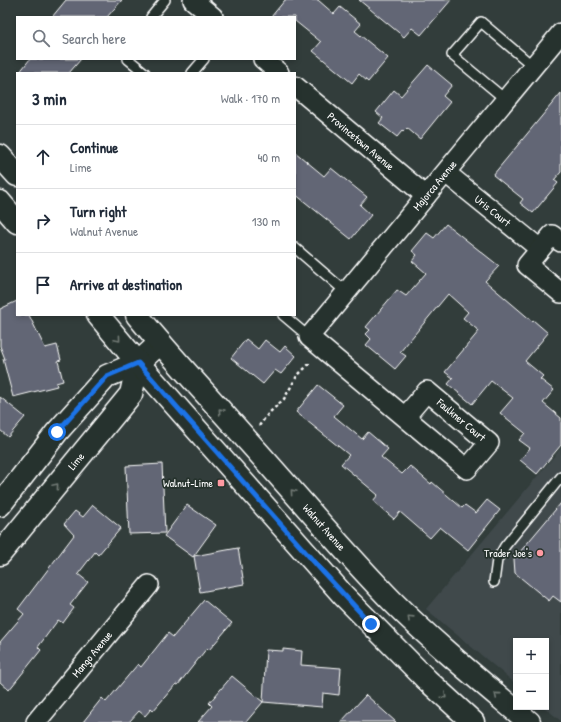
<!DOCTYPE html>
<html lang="en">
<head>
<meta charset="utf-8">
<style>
	body { margin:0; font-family:"Patrick Hand",sans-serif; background:#f6f6f7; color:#1f2937 }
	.controls { position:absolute; right:12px; bottom:12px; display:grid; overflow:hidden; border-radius:0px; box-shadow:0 2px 6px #0003 }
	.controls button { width:36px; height:36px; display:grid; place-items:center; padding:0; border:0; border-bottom:1px solid #e0e1e3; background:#fff; color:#1f2937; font:20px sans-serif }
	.stop { position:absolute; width:12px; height:12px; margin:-9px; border:3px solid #1a73e8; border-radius:50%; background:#fff }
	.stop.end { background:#1a73e8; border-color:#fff; box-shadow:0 1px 4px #0008 }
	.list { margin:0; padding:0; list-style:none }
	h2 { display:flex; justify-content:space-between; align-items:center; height:52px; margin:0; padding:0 16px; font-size:17px }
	h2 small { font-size:13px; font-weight:400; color:#747a83 }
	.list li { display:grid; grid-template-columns:26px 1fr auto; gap:12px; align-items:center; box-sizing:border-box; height:64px; padding:0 16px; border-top:1px solid #e0e1e3 }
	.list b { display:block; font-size:15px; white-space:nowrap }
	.list p { margin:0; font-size:13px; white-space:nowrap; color:#747a83 }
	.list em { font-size:13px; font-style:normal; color:#747a83 }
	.icon { flex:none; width:22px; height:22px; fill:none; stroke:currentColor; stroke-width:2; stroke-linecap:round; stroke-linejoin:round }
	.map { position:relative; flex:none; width:561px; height:722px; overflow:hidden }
	.search { position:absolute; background:#fff; box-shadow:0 2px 6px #0003; left:16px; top:16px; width:280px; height:44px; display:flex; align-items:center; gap:10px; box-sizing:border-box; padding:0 14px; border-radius:0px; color:#747a83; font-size:15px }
	.panel { position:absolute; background:#fff; box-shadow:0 2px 6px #0003; left:16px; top:72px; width:280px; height:244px; border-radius:0px }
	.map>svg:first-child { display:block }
</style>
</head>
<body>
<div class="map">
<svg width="561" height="722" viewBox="0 0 561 722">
	<rect width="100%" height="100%" fill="#323d3b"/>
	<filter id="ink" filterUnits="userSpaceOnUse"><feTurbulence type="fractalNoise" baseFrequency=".025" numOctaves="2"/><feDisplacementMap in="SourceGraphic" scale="8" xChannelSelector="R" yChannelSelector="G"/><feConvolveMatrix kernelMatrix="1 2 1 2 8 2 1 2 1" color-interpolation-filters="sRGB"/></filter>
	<g filter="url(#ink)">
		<path fill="#40494c" d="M561,448V721L544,707H546V641H516V684L426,609Z"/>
		<g fill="#626674" stroke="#fff">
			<path d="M66,0H122L107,17H52Z"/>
			<path d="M285,0H318L334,14L340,7L361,24L355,31L388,58L368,82L359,74L352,83L313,51L321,42L295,21V17H271Z"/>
			<path d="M359,0H451L421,35L412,28L404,37Z"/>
			<path d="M30,59H81L69,73H19Z"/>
			<path d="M428,65L452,85L443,96L450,102L420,139L407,128L403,132L402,131L397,137L379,123L383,118L376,112L394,90L401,96Z"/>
			<path d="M561,93V172L554,180L558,183L533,213L520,203L523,199L493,175Z"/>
			<path d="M295,152L324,176L331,168L367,197L360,205L371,215L351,239L295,194Z"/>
			<path d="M446,224L499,266L485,281L532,321L533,320L548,333L525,361L543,376L540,379L554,390L543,403L561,418V445L537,474L520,460L530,448L519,440L525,433L500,413L513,398L491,381L472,404L448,384L453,378L445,372L479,331L463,318L468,312L448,294L400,352L406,356L395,369L366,345L371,339L366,334L370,330L366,327L397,290L406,296L426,273L412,261L417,255L412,251L427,233L434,238Z"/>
			<path d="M17,301V315H29L45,348L57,345L61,360L58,361L63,381L56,383L57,386L13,397L3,359H5L0,346V309Z"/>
			<path d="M246,339L258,349L265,340L280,352L285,346L296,356L281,374L275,370L263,384L231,358Z"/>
			<path d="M318,385L343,405L334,416L362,439L368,432L388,449L381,457L402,474L410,466L431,484L432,482L462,508L465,505L476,513L487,500L500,510L468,550L440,527L430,538L400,512L394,519L373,501L378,495L341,464L349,455L296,412Z"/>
			<path d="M0,397L25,417L8,437L0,430Z"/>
			<path d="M162,464L165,533L129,534L126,466Z"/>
			<path d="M561,503V602L553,596L549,601L515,573L514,559Z"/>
			<path d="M93,505L121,528L98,555L95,552L78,574L88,582L70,605L74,608L63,623L58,620L38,647L41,650L9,690L0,682V642L24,614L18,609L74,535L64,524L75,511L83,517Z"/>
			<path d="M187,505L216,525L193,557L164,536Z"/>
			<path d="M238,548L244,584L200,592L194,556Z"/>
			<path d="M204,600L232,623L209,650L207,648L178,685L176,684L153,711L151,709L145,716L139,711L129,722H83L102,698L106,702L138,664L141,667L168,633L173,637Z"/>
			<path d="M283,649L302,651L301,665L341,668L339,695L323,693L322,707L263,702L266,650L283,651Z"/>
			<path d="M232,676L263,702L246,722H198L212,706L209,703Z"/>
			<path d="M366,695L396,722H341Z"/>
		</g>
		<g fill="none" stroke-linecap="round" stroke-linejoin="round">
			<defs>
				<g id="service">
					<path d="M151,17L165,0"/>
					<path d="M128,59L145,73"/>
					<path d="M192,73L204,59"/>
					<path d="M506,100L452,55L481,22L534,67"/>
					<path d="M295,248L346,292"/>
					<path d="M283,315L309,337"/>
					<path d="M494,582L497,560L505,546L561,477"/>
				</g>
				<g id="minor">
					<path d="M193,0L213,17"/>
					<path d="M263,59L279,73"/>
					<path id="s1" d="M295,86L426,196"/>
					<path id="s2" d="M446,173L540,249"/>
					<path d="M561,242L552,235L527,265L561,293"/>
					<path id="s3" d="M405,417L427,391L489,443L467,469L309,337L561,33"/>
					<path id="s4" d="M36,722L149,585"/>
				</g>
				<g id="tertiary">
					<path d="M0,505L57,432L107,376L138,363L160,343"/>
					<path id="s5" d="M0,554L131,394L138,363"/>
				</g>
				<g id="secondary">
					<path d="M0,156L17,175"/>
					<path d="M0,202L17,222"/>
					<path d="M98,315L138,363L344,596L427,680L473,722"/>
					<path id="s6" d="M137,315C172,358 210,398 247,440C296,494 342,550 393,602C436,645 483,683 529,722"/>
				</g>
			</defs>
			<use href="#service" stroke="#fff" stroke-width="12"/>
			<use href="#minor" stroke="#fff" stroke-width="22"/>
			<use href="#tertiary" stroke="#fff" stroke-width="25"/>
			<use href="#secondary" stroke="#fff" stroke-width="25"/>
			<path stroke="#fff" stroke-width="2.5" stroke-dasharray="3 3" stroke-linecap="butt" d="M259,426L268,414L284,399L297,376L311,362"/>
			<use href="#service" stroke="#26332d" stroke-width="9"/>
			<use href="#minor" stroke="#26332d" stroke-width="19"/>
			<use href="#tertiary" stroke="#26332d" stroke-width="22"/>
			<use href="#secondary" stroke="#26332d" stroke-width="22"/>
		</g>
		<defs><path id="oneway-chevron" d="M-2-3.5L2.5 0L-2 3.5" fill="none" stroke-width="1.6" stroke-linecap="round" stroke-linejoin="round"/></defs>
		<g stroke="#727a76">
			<use href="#oneway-chevron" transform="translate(118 339) rotate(50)"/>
			<use href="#oneway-chevron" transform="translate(221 411) rotate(-132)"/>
			<use href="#oneway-chevron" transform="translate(56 486) rotate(-50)"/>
			<use href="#oneway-chevron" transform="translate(293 492) rotate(-131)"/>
			<use href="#oneway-chevron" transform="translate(410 618) rotate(-136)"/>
			<use href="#oneway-chevron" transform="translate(497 695) rotate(-140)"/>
			<use href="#oneway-chevron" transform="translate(444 696) rotate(43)"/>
		</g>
	</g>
	<g fill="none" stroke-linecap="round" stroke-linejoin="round" filter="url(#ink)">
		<path stroke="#1a73e8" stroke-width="5" d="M57,432L107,376L138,363L323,572L371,624"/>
	</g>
	<g fill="#ff9aa2" stroke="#26332d" stroke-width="1.5">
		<rect x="217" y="479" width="8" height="8" rx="2"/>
		<circle cx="540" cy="553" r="4"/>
	</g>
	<g text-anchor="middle" stroke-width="3.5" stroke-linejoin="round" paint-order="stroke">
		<g font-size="11" fill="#fff" stroke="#26332d">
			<text dy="4" stroke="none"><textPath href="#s1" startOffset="86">Provincetown Avenue</textPath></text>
			<text dy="4" stroke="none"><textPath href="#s3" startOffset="552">Majorca Avenue</textPath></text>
			<text dy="4" stroke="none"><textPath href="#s2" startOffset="60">Uris Court</textPath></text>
			<text dy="4" stroke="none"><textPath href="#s3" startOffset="79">Faulkner Court</textPath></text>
			<text dy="4" stroke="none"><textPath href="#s5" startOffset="120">Lime</textPath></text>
			<text dy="4" stroke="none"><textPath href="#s6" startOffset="283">Walnut Avenue</textPath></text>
			<text dy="4" stroke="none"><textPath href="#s4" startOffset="88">Mango Avenue</textPath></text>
		</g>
		<g font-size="11" fill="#fff" stroke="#26332d" text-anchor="end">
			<text x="213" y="487">Walnut-Lime</text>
			<text x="532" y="557">Trader Joe's</text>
		</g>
	</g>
</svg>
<div class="controls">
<button>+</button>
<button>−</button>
</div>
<div class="stop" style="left:57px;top:432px"></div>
<div class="stop end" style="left:371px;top:624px"></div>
<div class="search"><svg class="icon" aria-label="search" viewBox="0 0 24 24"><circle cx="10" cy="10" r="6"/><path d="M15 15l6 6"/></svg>Search here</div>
<section class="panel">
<h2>3 min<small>Walk · 170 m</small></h2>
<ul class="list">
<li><svg class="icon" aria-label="ahead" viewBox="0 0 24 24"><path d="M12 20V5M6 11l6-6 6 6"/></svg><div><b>Continue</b><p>Lime</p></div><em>40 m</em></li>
<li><svg class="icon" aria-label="right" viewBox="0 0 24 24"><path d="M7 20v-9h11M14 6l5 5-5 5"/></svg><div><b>Turn right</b><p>Walnut Avenue</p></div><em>130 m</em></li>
<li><svg class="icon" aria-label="arrive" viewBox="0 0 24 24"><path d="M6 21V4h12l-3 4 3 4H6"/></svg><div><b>Arrive at destination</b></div></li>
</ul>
</section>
</div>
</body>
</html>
